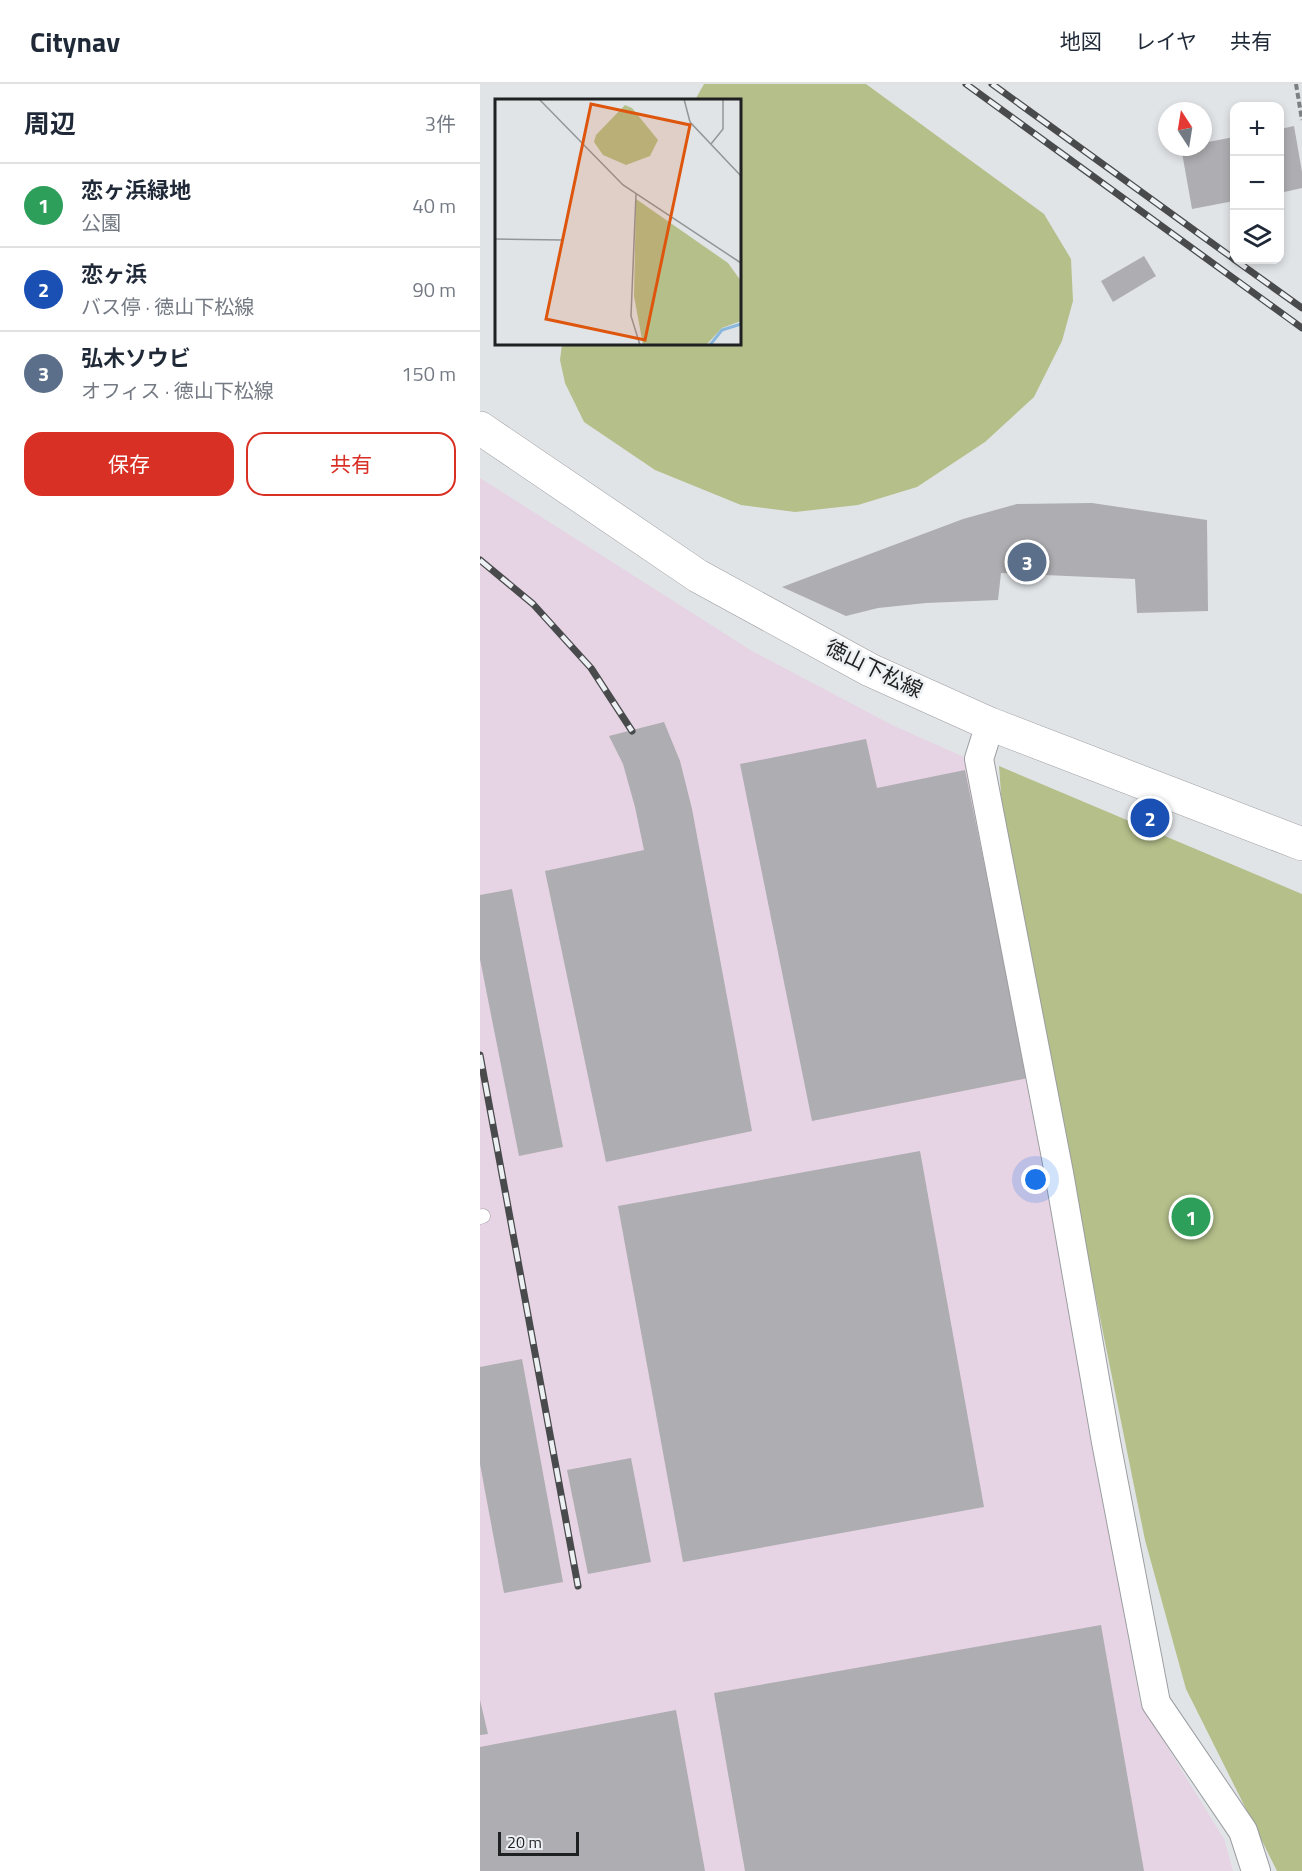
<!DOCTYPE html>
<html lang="ja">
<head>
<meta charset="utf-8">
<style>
	body { margin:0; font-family:"Titillium Web","Noto Sans JP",sans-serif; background:#f2f2f3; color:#1f2937 }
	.controls { position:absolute; right:18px; top:18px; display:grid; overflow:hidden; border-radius:12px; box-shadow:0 3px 9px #0003 }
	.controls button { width:54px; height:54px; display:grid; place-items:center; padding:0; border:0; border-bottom:2px solid #e0e1e3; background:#fff; color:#1f2937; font:30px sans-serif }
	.compass { position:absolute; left:678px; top:18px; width:54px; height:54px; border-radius:50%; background:#fff; box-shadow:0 3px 9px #0003; rotate:348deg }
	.scale { position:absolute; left:18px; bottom:15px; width:81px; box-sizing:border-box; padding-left:6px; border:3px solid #1f2021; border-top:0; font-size:16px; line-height:21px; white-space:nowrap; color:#1f2021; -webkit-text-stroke:4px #eef1f4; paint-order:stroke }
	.you { position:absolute; left:556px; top:1096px; width:21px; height:21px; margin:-15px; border:4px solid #fff; border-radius:50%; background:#1a73e8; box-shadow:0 0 0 9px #1a73e833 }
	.badge { display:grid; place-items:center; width:39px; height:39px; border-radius:50%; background:#d93025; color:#fff; font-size:20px; font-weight:700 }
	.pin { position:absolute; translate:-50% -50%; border:3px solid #fff; box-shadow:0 2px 6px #0006 }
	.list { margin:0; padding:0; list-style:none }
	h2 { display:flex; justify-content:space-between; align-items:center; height:78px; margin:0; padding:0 24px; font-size:26px }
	h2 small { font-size:20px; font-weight:400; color:#747a83 }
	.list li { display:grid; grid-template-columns:39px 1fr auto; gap:18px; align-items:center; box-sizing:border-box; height:84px; padding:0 24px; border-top:2px solid #e0e1e3 }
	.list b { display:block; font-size:22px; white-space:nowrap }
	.list p { margin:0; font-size:20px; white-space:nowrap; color:#747a83 }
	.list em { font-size:20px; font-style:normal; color:#747a83 }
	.actions { display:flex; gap:12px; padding:18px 24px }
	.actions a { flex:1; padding:14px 0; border:2px solid #d93025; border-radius:18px; text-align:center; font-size:21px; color:#d93025 }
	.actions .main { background:#d93025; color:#fff }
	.icon { flex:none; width:33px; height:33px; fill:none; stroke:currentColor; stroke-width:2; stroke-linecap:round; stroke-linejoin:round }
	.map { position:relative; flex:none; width:822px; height:1787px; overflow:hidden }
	header { display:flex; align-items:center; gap:36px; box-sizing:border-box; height:84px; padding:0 30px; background:#fff; border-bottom:2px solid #e0e1e3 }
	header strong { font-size:28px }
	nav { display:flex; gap:33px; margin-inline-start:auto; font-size:21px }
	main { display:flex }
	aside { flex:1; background:#fff }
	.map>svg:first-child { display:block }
</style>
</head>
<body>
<header>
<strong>Citynav</strong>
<nav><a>地図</a><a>レイヤ</a><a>共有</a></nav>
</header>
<main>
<aside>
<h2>周辺<small>3件</small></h2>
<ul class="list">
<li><span class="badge" style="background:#2e9e5b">1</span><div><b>恋ヶ浜緑地</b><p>公園</p></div><em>40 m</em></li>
<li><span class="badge" style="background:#1a4fb4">2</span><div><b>恋ヶ浜</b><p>バス停 · 徳山下松線</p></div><em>90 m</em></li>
<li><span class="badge" style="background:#5c6f8a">3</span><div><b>弘木ソウビ</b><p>オフィス · 徳山下松線</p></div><em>150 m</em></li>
</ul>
<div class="actions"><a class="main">保存</a><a>共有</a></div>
</aside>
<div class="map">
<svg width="822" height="1787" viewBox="0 0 822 1787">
	<rect width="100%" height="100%" fill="#e1e4e7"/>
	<path fill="#e6d3e4" d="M0,394L272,567L412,641L486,674L553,998L660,1619L744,1755L753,1787H0Z"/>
	<g fill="#b4bf8a">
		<path d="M224,0H386L564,130L591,175L593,217L582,257L554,313L505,358L437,403L378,421L315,428L261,421L175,386L104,338L85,299L80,276L82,260H260V16H215Z"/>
		<path d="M519,682L822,810V1787H797L706,1605L665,1456L525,764Z"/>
	</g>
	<g fill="#aeadb1">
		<path d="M814,42L822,88V104L800,109V45Z"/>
		<path d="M754,53V117L712,125L701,63H723V59Z"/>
		<path d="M664,172L676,192L633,218L621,197Z"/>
		<path d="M612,419L727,436L728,527L657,529L655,495L521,489L518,516L446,519L398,524L366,532L302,503L483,435L537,420Z"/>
		<path d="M184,638L200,677L212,725L272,1047L126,1078L65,787L164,766L155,723L143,680L129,652Z"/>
		<path d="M386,655L397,704L485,686L548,994L332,1037L260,680Z"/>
		<path d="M32,805L83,1063L39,1072L0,875V811Z"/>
		<path d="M440,1067L504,1423L203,1478L138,1122Z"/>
		<path d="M42,1275L83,1498L24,1509L0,1380V1283Z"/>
		<path d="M151,1374L171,1478L108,1490L87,1386Z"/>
		<path d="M621,1541L664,1787H265L234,1609Z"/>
		<path d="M0,1616L8,1650L0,1651Z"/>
		<path d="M196,1626L225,1787H0V1663Z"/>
	</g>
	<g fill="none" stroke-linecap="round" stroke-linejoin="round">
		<defs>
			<path id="service" d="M0,1133L3,1132"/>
			<path id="minor" d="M510,640L499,675L579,1089L626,1358L676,1619L763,1747L776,1787"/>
			<path id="secondary" d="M0,344L218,492L390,586L510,640L822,760"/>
		</defs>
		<use href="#service" stroke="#9b9da0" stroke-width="15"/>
		<use href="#minor" stroke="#9b9da0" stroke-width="30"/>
		<use href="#secondary" stroke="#9b9da0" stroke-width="34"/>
		<path stroke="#7d7f81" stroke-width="4" stroke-dasharray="6 3" stroke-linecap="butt" d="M816,0L822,36"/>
		<use href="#service" stroke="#fff" stroke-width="14"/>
		<use href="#minor" stroke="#fff" stroke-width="28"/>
		<use href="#secondary" stroke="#fff" stroke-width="33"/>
		<defs>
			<g id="rail">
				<path d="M486,0L822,244"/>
				<path d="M512,0L754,175"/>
				<path d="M755,176L822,224"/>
				<path d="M0,476L53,520L111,584L152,647"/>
				<path d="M0,971L98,1502"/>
			</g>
		</defs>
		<use href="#rail" stroke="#484a4b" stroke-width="7"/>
		<use href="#rail" stroke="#eef1f4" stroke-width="4.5" stroke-dasharray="14" stroke-linecap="butt"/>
	</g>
	<g text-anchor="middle" stroke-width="5" stroke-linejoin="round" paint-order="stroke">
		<g font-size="21" fill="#1f2021" stroke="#eef1f4">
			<text transform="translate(394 585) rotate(26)" y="7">徳山下松線</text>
		</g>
	</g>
	<g transform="translate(15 15)">
		<rect width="246" height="246" fill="#e1e4e7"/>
		<path d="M130,6L137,9L163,41L155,57L131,66L108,56L99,43L101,36ZM141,100L233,164L246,182V222L227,229L212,245L148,246L139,197Z" fill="#b4bf8a"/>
		<path fill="none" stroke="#8ab8dd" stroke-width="3" d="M215,246L227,231L246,225"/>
		<path fill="none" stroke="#939698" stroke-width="1.5" d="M44,0L128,86L246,164M189,0L195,23L246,77M216,45L228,30V0M141,95L136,217L145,246M0,140L68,141"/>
		<path fill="#de560d" fill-opacity="0.15" stroke="#de560d" stroke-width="3" d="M96,5L195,26L150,241L51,220Z"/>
		<rect width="246" height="246" fill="none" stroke="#1f2021" stroke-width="3"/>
	</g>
</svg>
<div class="controls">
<button>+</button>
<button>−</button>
<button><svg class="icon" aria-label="layers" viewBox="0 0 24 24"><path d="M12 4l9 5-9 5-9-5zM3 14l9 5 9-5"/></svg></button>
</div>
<svg class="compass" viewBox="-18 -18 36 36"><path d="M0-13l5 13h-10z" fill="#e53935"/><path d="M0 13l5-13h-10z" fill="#747a83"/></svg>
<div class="scale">20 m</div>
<div class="you"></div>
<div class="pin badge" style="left:711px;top:1133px;background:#2e9e5b">1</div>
<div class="pin badge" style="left:670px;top:734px;background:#1a4fb4">2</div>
<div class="pin badge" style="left:547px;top:478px;background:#5c6f8a">3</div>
</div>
</main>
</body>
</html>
